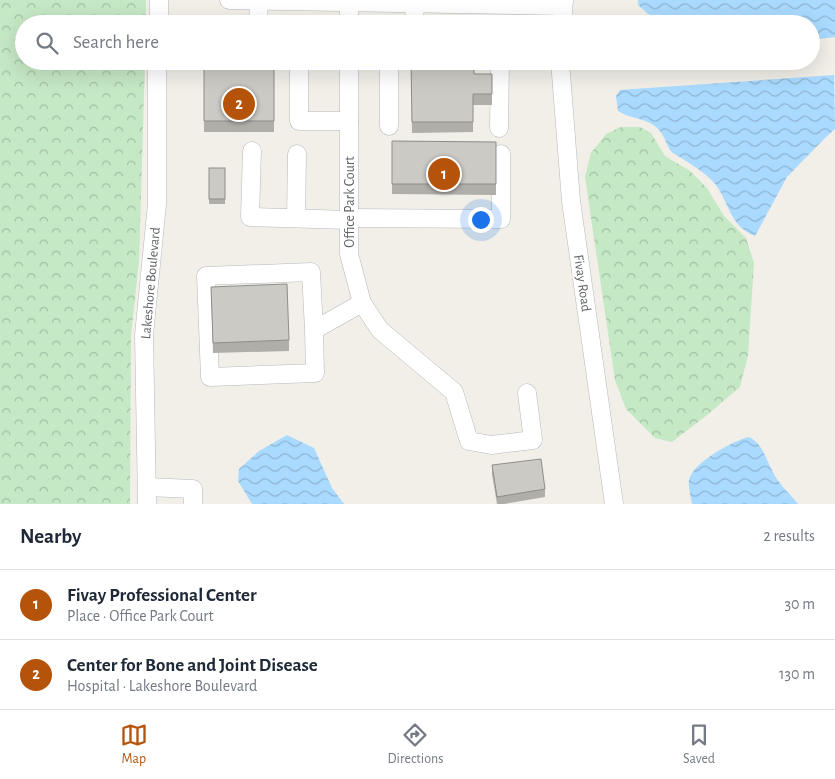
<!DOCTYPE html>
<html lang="en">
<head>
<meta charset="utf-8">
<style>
	body { margin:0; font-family:"Alegreya Sans",sans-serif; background:#f6f6f7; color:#1f2937 }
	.you { position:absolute; left:480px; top:219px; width:18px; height:18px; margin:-12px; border:4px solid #fff; border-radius:50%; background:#1a73e8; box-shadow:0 0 0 8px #1a73e833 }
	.badge { display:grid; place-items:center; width:32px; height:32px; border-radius:50%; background:#b45309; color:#fff; font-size:16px; font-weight:700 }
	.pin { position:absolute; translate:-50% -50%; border:2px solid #fff; box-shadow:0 1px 5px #0006 }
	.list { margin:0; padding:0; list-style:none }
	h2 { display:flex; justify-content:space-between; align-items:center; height:65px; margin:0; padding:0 20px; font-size:21px }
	h2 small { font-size:16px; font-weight:400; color:#747a83 }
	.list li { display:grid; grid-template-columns:32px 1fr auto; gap:15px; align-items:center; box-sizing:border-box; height:70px; padding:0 20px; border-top:1px solid #e0e1e3 }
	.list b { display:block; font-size:19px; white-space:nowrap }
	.list p { margin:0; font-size:16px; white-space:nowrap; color:#747a83 }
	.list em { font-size:16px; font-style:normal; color:#747a83 }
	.icon { flex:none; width:28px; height:28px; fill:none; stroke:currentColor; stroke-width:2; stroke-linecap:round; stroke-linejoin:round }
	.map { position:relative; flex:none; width:835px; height:504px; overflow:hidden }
	.search { position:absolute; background:#fff; box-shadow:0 5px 20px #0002; left:15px; right:15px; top:15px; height:55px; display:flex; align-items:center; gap:12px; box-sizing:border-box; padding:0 18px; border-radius:28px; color:#747a83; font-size:19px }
	.sheet { height:205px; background:#fff }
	nav { display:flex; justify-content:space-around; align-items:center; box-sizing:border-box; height:70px; border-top:1px solid #e0e1e3; background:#fff; font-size:14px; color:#747a83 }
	nav a { display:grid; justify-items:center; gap:2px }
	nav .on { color:#b45309 }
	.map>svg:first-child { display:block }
</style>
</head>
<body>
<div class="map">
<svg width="835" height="504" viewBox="0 0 835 504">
	<defs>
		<pattern id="forest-crowns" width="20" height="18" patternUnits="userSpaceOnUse" patternTransform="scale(1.25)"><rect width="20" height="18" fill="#c5e8c5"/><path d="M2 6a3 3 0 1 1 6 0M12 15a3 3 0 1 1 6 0" fill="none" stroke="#a3c0a4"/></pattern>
		<pattern id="water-waves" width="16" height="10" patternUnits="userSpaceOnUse" patternTransform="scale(1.25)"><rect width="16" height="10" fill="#aadaff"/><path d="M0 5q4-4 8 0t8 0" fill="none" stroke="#8eb4d2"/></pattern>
	</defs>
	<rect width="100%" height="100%" fill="#f1efe8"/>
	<g fill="url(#forest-crowns)">
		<path d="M0,0H146V24H24V61H145L139,262L131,335L130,504H0Z"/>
		<path d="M621,127H640L651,133L665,156L690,171L707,188L724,216L746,238L754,263L748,355L740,387L707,415L672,442L655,438L626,409L615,380L585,177L591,153L606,134Z"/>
	</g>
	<g fill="url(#water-waves)">
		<path d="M638,0H835V37L811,40V24H682L648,14L638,5Z"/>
		<path d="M834,75L835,129L824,139L787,177L755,236C730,226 730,205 716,185C707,174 695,167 683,159C679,156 673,154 670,150C665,142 665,135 656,127C644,117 630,119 618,111L616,96L620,90Z"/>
		<path d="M287,435L314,448L332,488L344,504H252L238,481L239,469L259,451Z"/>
		<path d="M749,437C764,444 767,463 775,476C781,486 791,495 798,504H692C691,497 688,487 689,480C692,463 734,440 749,437Z"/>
	</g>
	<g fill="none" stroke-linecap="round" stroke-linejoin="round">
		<defs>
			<g id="minor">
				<path d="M229,0L563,6"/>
				<path d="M159,24V0"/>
				<path d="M258,24L259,1"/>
				<path d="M349,24V2"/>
				<path d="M414,24L415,3"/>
				<path d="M562,24L564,0"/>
				<path d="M299,61V121H349"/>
				<path d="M349,61V254L362,303L380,330L454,392L469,441L491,445L533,440L527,393"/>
				<path d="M560,61L571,201L614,504"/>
				<path d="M389,126V61"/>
				<path d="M499,128L500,61"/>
				<path d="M252,151L250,217L349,220"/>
				<path d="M296,218L297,154"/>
				<path d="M349,218L501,219V154"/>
				<path d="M314,330L315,373L210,377L206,276L311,272L314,330L362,303"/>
				<path d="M147,487L193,489V504"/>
				<path d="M147,504L144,335L157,204V61"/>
			</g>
		</defs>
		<use href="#minor" stroke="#b5b8bc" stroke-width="19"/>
		<use href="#minor" stroke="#fff" stroke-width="18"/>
	</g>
	<g fill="#afaea9">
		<path d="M411,61L474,74H492V105H473V132L412,133Z"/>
		<path d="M204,63L274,64V132H204Z"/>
		<path d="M392,141L496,142V195L392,194Z"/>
		<rect x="209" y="168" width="16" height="36"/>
		<path d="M211,287L289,340V351L213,353Z"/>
		<path d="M492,465L545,489V497L504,504H497L492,474Z"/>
	</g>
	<g fill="#cccac5" stroke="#8f8d8a">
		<path d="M230,61H247V64H274V121H204V63L230,64Z"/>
		<path d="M411,61H474V74H492V94H473V122H412Z"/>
		<path d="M392,141L496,142V184H392Z"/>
		<rect x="209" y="168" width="16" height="31"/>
		<path d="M287,284L289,340L213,343L211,287Z"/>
		<path d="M541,459L545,489L497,497L492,465Z"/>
	</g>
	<g text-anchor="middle" stroke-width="4" stroke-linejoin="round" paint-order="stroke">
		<g font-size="14" fill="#5f6368" stroke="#fff">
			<text transform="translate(349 202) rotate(-90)" y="5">Office Park Court</text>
			<text transform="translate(150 283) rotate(-85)" y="5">Lakeshore Boulevard</text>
			<text transform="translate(583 283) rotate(82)" y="5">Fivay Road</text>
		</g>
	</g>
</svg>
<div class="you"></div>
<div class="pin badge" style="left:444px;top:174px">1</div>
<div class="pin badge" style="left:239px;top:104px">2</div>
<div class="search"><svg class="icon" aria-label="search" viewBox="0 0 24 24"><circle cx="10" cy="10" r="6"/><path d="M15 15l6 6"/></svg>Search here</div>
</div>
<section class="sheet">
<h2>Nearby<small>2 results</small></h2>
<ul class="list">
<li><span class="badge">1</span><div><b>Fivay Professional Center</b><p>Place · Office Park Court</p></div><em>30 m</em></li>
<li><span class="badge">2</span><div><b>Center for Bone and Joint Disease</b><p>Hospital · Lakeshore Boulevard</p></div><em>130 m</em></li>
</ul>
</section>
<nav>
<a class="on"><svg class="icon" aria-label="map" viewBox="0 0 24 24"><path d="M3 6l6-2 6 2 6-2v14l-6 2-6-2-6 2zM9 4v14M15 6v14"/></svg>Map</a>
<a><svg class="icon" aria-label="directions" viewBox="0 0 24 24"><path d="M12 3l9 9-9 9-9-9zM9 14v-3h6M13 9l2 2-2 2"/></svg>Directions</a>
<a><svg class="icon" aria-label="saved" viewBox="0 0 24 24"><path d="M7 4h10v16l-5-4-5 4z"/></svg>Saved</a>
</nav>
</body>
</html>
